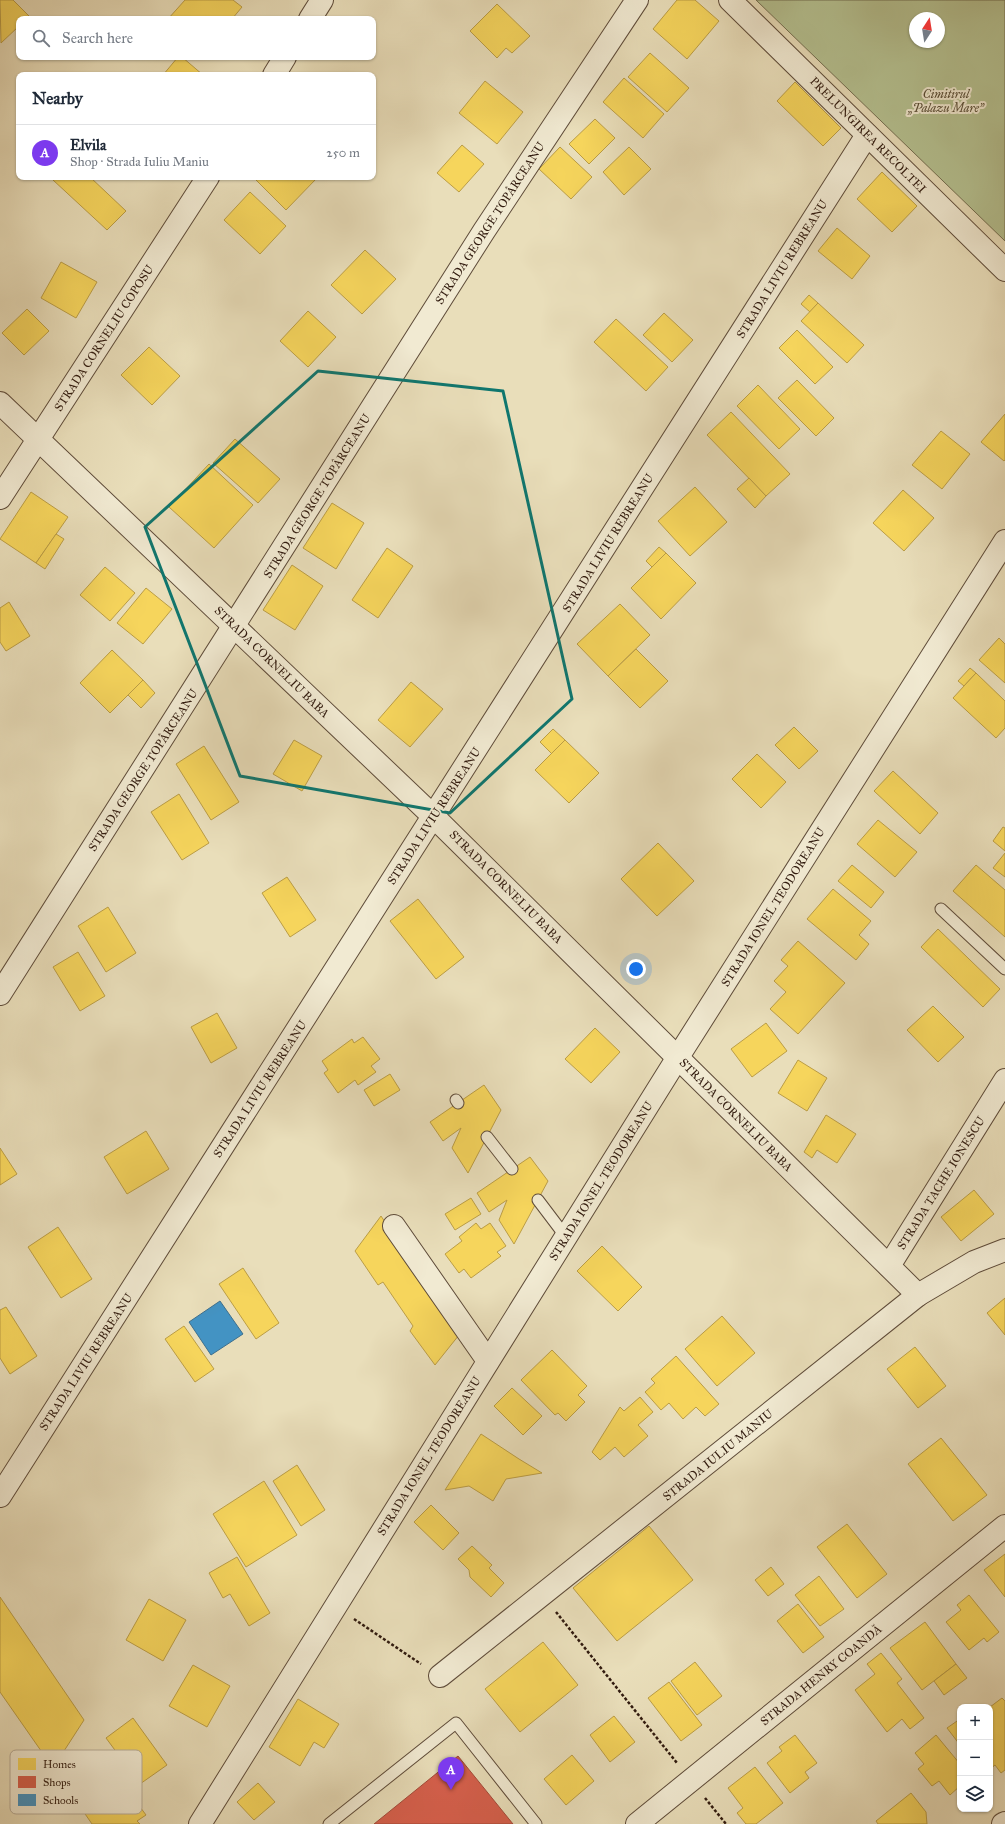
<!DOCTYPE html>
<html lang="en">
<head>
<meta charset="utf-8">
<style>
	body { margin:0; font-family:"IM FELL Great Primer",serif; background:#f2f2f3; color:#1f2937 }
	.controls { position:absolute; right:12px; bottom:12px; display:grid; overflow:hidden; border-radius:8px; box-shadow:0 1px 3px #0004 }
	.controls button { width:36px; height:36px; display:grid; place-items:center; padding:0; border:0; border-bottom:1px solid #e0e1e3; background:#fff; color:#1f2937; font:20px sans-serif }
	.compass { position:absolute; left:909px; top:12px; width:36px; height:36px; border-radius:50%; background:#fff; box-shadow:0 1px 3px #0004; rotate:12deg }
	.you { position:absolute; left:636px; top:969px; width:14px; height:14px; margin:-10px; border:3px solid #fff; border-radius:50%; background:#1a73e8; box-shadow:0 0 0 6px #1a73e833 }
	.badge { display:grid; place-items:center; width:26px; height:26px; border-radius:50%; background:#7c3aed; color:#fff; font-size:13px; font-weight:700 }
	.pin { position:absolute; translate:-50% -33px; filter:drop-shadow(0 1px 2px #0008) }
	.pin::after { content:''; position:absolute; top:21px; width:14px; height:12px; background:inherit; clip-path:polygon(0 0,100% 0,50% 100%) }
	.list { margin:0; padding:0; list-style:none }
	h2 { display:flex; justify-content:space-between; align-items:center; height:52px; margin:0; padding:0 16px; font-size:17px }
	h2 small { font-size:13px; font-weight:400; color:#747a83 }
	.list li { display:grid; grid-template-columns:26px 1fr auto; gap:12px; align-items:center; box-sizing:border-box; height:56px; padding:0 16px; border-top:1px solid #e0e1e3 }
	.list b { display:block; font-size:15px; white-space:nowrap }
	.list p { margin:0; font-size:13px; white-space:nowrap; color:#747a83 }
	.list em { font-size:13px; font-style:normal; color:#747a83 }
	.icon { flex:none; width:22px; height:22px; fill:none; stroke:currentColor; stroke-width:2; stroke-linecap:round; stroke-linejoin:round }
	.map { position:relative; flex:none; width:1005px; height:1824px; overflow:hidden }
	.search { position:absolute; background:#fff; box-shadow:0 1px 3px #0004; left:16px; top:16px; width:360px; height:44px; display:flex; align-items:center; gap:10px; box-sizing:border-box; padding:0 14px; border-radius:8px; color:#747a83; font-size:15px }
	.panel { position:absolute; background:#fff; box-shadow:0 1px 3px #0004; left:16px; top:72px; width:360px; height:108px; border-radius:8px }
	.map>svg:first-child { display:block }
</style>
</head>
<body>
<div class="map">
<svg width="1005" height="1824" viewBox="0 0 1005 1824">
	<rect width="100%" height="100%" fill="#e9deba"/>
	<filter id="stains"><feTurbulence type="fractalNoise" baseFrequency=".005" numOctaves="4"/><feColorMatrix values="0 0 0 0 .2 0 0 0 0 .09 0 0 0 0 .02 0 0 0 .5 -.17"/></filter>
	<radialGradient id="worn" r=".72"><stop offset=".6" stop-color="#630" stop-opacity="0"/><stop offset="1" stop-color="#630" stop-opacity=".3"/></radialGradient>
	<path fill="#b5c191" stroke="#736e50" fill-rule="evenodd" d="M756,0H1005V241ZM915,18H939V42H915Z"/>
	<g fill="#f6d55c" stroke="#bb9d45">
		<path d="M0,0H13L29,16L26,19H19V26L1,43Z"/>
		<path d="M185,0H233L242,7L232,19H168Z"/>
		<path d="M677,0H695L719,21L687,59L653,29Z"/>
		<path d="M497,4L530,36L512,53L506,48L497,58L470,31Z"/>
		<path d="M650,53L689,88L667,112L628,77Z"/>
		<path d="M178,57H182L203,75H163Z"/>
		<path d="M624,78L664,114L643,138L603,102Z"/>
		<path d="M485,81L523,112L497,144L459,113Z"/>
		<path d="M795,82L841,128L823,146L777,101Z"/>
		<path d="M595,119L615,138L589,164L569,144Z"/>
		<path d="M462,145L484,164L459,192L437,173Z"/>
		<path d="M560,147L592,177L571,199L539,169Z"/>
		<path d="M629,147L651,169L624,195L603,172Z"/>
		<path d="M882,172L917,206L892,232L857,199Z"/>
		<path d="M56,177H90L126,211L107,230L53,180Z"/>
		<path d="M253,177H313L316,179L286,210Z"/>
		<path d="M250,192L286,226L260,254L224,220Z"/>
		<path d="M837,228L870,256L852,279L818,251Z"/>
		<path d="M365,250L396,279L362,314L331,285Z"/>
		<path d="M61,262L97,282L76,318L41,298Z"/>
		<path d="M809,295L818,303L810,312L801,304Z"/>
		<path d="M818,303L864,345L847,363L801,321Z"/>
		<path d="M27,309L49,331L24,355L2,333Z"/>
		<path d="M308,311L336,337L308,367L280,341Z"/>
		<path d="M664,313L693,340L672,362L643,335Z"/>
		<path d="M616,319L668,367L646,391L594,342Z"/>
		<path d="M797,330L833,367L815,384L779,348Z"/>
		<path d="M149,347L180,376L152,405L121,375Z"/>
		<path d="M797,380L834,418L816,436L778,398Z"/>
		<path d="M758,385L800,429L779,449L737,406Z"/>
		<path d="M731,412L790,474L766,496L707,435Z"/>
		<path d="M1005,414V460L1004,461L981,442Z"/>
		<path d="M941,431L970,454L942,489L912,465Z"/>
		<path d="M235,439L280,479L258,503L213,463Z"/>
		<path d="M209,464L253,505L214,548L169,507Z"/>
		<path d="M749,478L766,496L755,508L737,489Z"/>
		<path d="M695,487L727,522L690,556L658,521Z"/>
		<path d="M903,490L934,518L904,551L873,523Z"/>
		<path d="M31,492L68,517L36,563L0,539Z"/>
		<path d="M332,503L364,523L336,569L303,548Z"/>
		<path d="M56,534L64,539L45,569L36,563Z"/>
		<path d="M659,547L666,553L652,567L646,561Z"/>
		<path d="M387,548L413,566L378,618L352,600Z"/>
		<path d="M666,553L696,583L661,619L631,588Z"/>
		<path d="M292,565L323,586L295,630L263,610Z"/>
		<path d="M105,567L135,593L110,621L80,595Z"/>
		<path d="M146,588L172,609L143,644L117,623Z"/>
		<path d="M9,602L30,636L6,651L0,642V608Z"/>
		<path d="M620,604L650,635L608,676L577,644Z"/>
		<path d="M999,638L1005,644V683L979,660Z"/>
		<path d="M636,649L668,681L640,708L608,676Z"/>
		<path d="M112,650L143,680L110,713L80,683Z"/>
		<path d="M970,668L976,673L964,686L958,681Z"/>
		<path d="M976,673L1005,701V728L996,738L953,698Z"/>
		<path d="M143,680L155,693L141,708L128,695Z"/>
		<path d="M411,682L443,709L410,747L378,720Z"/>
		<path d="M794,727L818,751L799,769L775,745Z"/>
		<path d="M553,729L565,740L552,754L540,742Z"/>
		<path d="M294,740L322,756L302,791L273,774Z"/>
		<path d="M565,740L599,773L569,803L535,770Z"/>
		<path d="M204,746L239,802L211,820L176,764Z"/>
		<path d="M757,754L786,782L761,808L732,779Z"/>
		<path d="M893,771L938,813L920,834L874,791Z"/>
		<path d="M179,794L209,843L182,860L151,812Z"/>
		<path d="M878,820L917,852L895,877L857,844Z"/>
		<path d="M1003,827L1005,828V851L993,841Z"/>
		<path d="M658,843L694,881L657,916L621,879Z"/>
		<path d="M1005,853V877L993,868Z"/>
		<path d="M852,865L884,892L871,908L838,881Z"/>
		<path d="M976,865L1005,890V937L953,891Z"/>
		<path d="M287,877L316,920L290,937L262,893Z"/>
		<path d="M833,889L871,921L859,935L869,944L856,960L807,919Z"/>
		<path d="M418,899L464,957L436,979L390,921Z"/>
		<path d="M108,907L136,953L106,972L78,926Z"/>
		<path d="M938,929L1000,989L983,1007L921,947Z"/>
		<path d="M798,941L845,983L798,1034L770,1009L786,992L774,981L788,966L781,960Z"/>
		<path d="M78,952L105,996L80,1011L53,967Z"/>
		<path d="M933,1006L964,1037L938,1062L907,1030Z"/>
		<path d="M217,1013L237,1048L211,1063L191,1027Z"/>
		<path d="M766,1023L787,1051L752,1077L731,1049Z"/>
		<path d="M595,1028L620,1052L591,1083L565,1059Z"/>
		<path d="M363,1037L380,1059L371,1066L376,1072L358,1085L355,1080L338,1093L324,1073L328,1070L322,1061L352,1039L354,1043Z"/>
		<path d="M798,1060L827,1078L807,1111L778,1093Z"/>
		<path d="M390,1074L400,1090L374,1106L364,1090Z"/>
		<path d="M484,1085L501,1110L468,1173L452,1148L461,1128L443,1141L430,1122Z"/>
		<path d="M826,1115L856,1134L837,1163L817,1150L812,1158L804,1152Z"/>
		<path d="M146,1131L169,1169L127,1194L104,1157Z"/>
		<path d="M0,1148L17,1174L0,1185Z"/>
		<path d="M530,1157L548,1181L514,1244L499,1220L507,1200L489,1212L477,1193Z"/>
		<path d="M974,1190L994,1214L961,1241L941,1217Z"/>
		<path d="M471,1198L481,1214L455,1230L445,1214Z"/>
		<path d="M381,1216L459,1335L435,1365L410,1331L413,1326L383,1282L378,1285L355,1251Z"/>
		<path d="M476,1223L481,1229L490,1223L506,1246L497,1252L501,1256L471,1278L464,1269L459,1273L445,1254L462,1241L459,1237Z"/>
		<path d="M58,1227L92,1279L61,1298L28,1247Z"/>
		<path d="M602,1246L642,1287L618,1311L577,1271Z"/>
		<path d="M243,1268L279,1323L256,1339L219,1284Z"/>
		<path d="M1005,1298V1335L987,1313Z"/>
		<path d="M6,1307L37,1356L10,1374L0,1358V1310Z"/>
		<path d="M722,1316L755,1353L717,1386L685,1349Z"/>
		<path d="M184,1326L214,1369L195,1382L165,1339Z"/>
		<path d="M915,1347L946,1386L918,1408L887,1369Z"/>
		<path d="M552,1350L587,1386L578,1395L585,1402L566,1421L558,1413L555,1415L521,1380Z"/>
		<path d="M676,1356L719,1404L705,1416L696,1407L683,1419L669,1403L661,1410L645,1392L655,1383L651,1379Z"/>
		<path d="M512,1388L542,1416L523,1435L494,1406Z"/>
		<path d="M640,1397L653,1412L638,1425L648,1436L624,1457L615,1447L600,1460L592,1452L620,1407L624,1411Z"/>
		<path d="M481,1434L519,1459L542,1473L506,1479L493,1501L469,1486L445,1490Z"/>
		<path d="M941,1438L987,1495L953,1521L908,1464Z"/>
		<path d="M297,1465L325,1510L301,1526L273,1481Z"/>
		<path d="M264,1481L297,1535L246,1567L213,1514Z"/>
		<path d="M431,1505L459,1533L443,1550L414,1522Z"/>
		<path d="M847,1524L887,1574L857,1598L817,1547Z"/>
		<path d="M649,1526L693,1580L617,1641L573,1588Z"/>
		<path d="M472,1546L492,1565L489,1568L504,1583L491,1597L470,1577L469,1570L458,1559Z"/>
		<path d="M1005,1554V1597L984,1570Z"/>
		<path d="M237,1557L270,1613L249,1626L230,1594L223,1598L209,1573Z"/>
		<path d="M771,1567L784,1584L768,1596L755,1580Z"/>
		<path d="M819,1576L844,1609L820,1626L795,1595Z"/>
		<path d="M969,1595L999,1632L987,1642L984,1638L969,1650L946,1622L961,1610L957,1605Z"/>
		<path d="M0,1597L84,1720L53,1768L0,1692Z"/>
		<path d="M149,1599L186,1620L163,1661L126,1640Z"/>
		<path d="M798,1604L824,1637L803,1653L777,1621Z"/>
		<path d="M925,1622L956,1664L922,1690L890,1648Z"/>
		<path d="M543,1642L578,1685L520,1732L485,1689Z"/>
		<path d="M881,1653L902,1679L897,1683L924,1718L910,1729L902,1719L887,1732L855,1690L875,1674L867,1664Z"/>
		<path d="M695,1662L722,1696L697,1715L671,1681Z"/>
		<path d="M956,1664L967,1678L944,1695L934,1681Z"/>
		<path d="M193,1665L230,1686L207,1727L169,1706Z"/>
		<path d="M669,1682L702,1725L681,1741L648,1698Z"/>
		<path d="M1002,1698L1005,1701V1770L1001,1773L995,1765L990,1769V1707Z"/>
		<path d="M298,1699L339,1724L324,1748L314,1742L300,1766L269,1747Z"/>
		<path d="M614,1716L635,1742L610,1762L590,1735Z"/>
		<path d="M133,1718L167,1765L140,1784L106,1738Z"/>
		<path d="M960,1719V1745L947,1728Z"/>
		<path d="M795,1735L817,1763L805,1772L809,1778L790,1793L767,1763L782,1751L779,1747Z"/>
		<path d="M936,1735L960,1764V1786L950,1795L939,1781L932,1786L918,1769L924,1764L915,1753Z"/>
		<path d="M572,1755L594,1781L566,1805L544,1779Z"/>
		<path d="M110,1766L146,1815L137,1821L140,1824H92L81,1808L95,1797L85,1784Z"/>
		<path d="M755,1767L783,1803L756,1824H746L737,1813L743,1808L728,1788Z"/>
		<path d="M258,1783L275,1802L254,1820L237,1802Z"/>
		<path d="M911,1793L926,1812L927,1824H878L876,1821Z"/>
	</g>
	<path fill="#d6604d" stroke="#a44b3a" d="M458,1756L513,1824H374Z"/>
	<path fill="#4393c3" stroke="#3e6f8d" d="M220,1301L243,1334L211,1355L189,1322Z"/>
	<g fill="none" stroke-linecap="round" stroke-linejoin="round">
		<defs>
			<g id="service">
				<path d="M941,909L1005,969"/>
				<path d="M456,1100L458,1103"/>
				<path d="M487,1137L512,1169"/>
				<path d="M538,1200L566,1237"/>
				<path d="M329,1824L456,1723L536,1824"/>
			</g>
			<g id="minor">
				<path d="M730,0L1005,270"/>
				<path d="M310,19L322,0"/>
				<path d="M274,75L285,57"/>
				<path d="M0,403L434,817L918,1295"/>
				<path d="M0,498L208,177"/>
				<path d="M0,994L484,231L637,0"/>
				<path d="M394,1226L488,1361"/>
				<path d="M889,1266L1005,1080"/>
				<path d="M0,1496L867,135"/>
				<path d="M440,1676L918,1295L974,1262L1005,1250"/>
				<path d="M200,1824L678,1057L1005,541"/>
				<path d="M637,1824L1005,1526"/>
				<path d="M1003,1824L1005,1823"/>
			</g>
		</defs>
		<use href="#service" stroke="#5f4c3a" stroke-width="13"/>
		<use href="#minor" stroke="#5f4c3a" stroke-width="24"/>
		<g stroke="#311b0f" stroke-width="2.5" stroke-dasharray="3 2" stroke-linecap="butt">
			<path d="M556,1612L677,1763"/>
			<path d="M354,1619L421,1664"/>
			<path d="M705,1798L726,1824"/>
		</g>
		<use href="#service" stroke="#f1ead2" stroke-width="11"/>
		<use href="#minor" stroke="#f1ead2" stroke-width="22"/>
	</g>
	<path fill="none" stroke="#0f766e" stroke-width="3" stroke-linejoin="round" d="M318,371L503,391L572,699L450,813L240,776L145,527Z"/>
	<g text-anchor="middle" stroke-width="4" stroke-linejoin="round" paint-order="stroke">
		<g font-size="12" font-style="italic" fill="#594d36" stroke="#f1ead2">
			<text x="946" y="98">Cimitirul<tspan x="946" dy="14">„Palazu Mare”</tspan></text>
		</g>
		<g font-size="12" fill="#311b0f" stroke="#f1ead2">
			<text transform="translate(868 135) rotate(45)" y="4">PRELUNGIREA RECOLTEI</text>
			<text transform="translate(490 223) rotate(-57)" y="4">STRADA GEORGE TOPÂRCEANU</text>
			<text transform="translate(782 269) rotate(-58)" y="4">STRADA LIVIU REBREANU</text>
			<text transform="translate(104 338) rotate(-57)" y="4">STRADA CORNELIU COPOSU</text>
			<text transform="translate(317 496) rotate(-58)" y="4">STRADA GEORGE TOPÂRCEANU</text>
			<text transform="translate(608 543) rotate(-58)" y="4">STRADA LIVIU REBREANU</text>
			<text transform="translate(272 662) rotate(44)" y="4">STRADA CORNELIU BABA</text>
			<text transform="translate(143 770) rotate(-57)" y="4">STRADA GEORGE TOPÂRCEANU</text>
			<text transform="translate(434 816) rotate(-57)" y="4">STRADA LIVIU REBREANU</text>
			<text transform="translate(506 887) rotate(45)" y="4">STRADA CORNELIU BABA</text>
			<text transform="translate(773 907) rotate(-58)" y="4">STRADA IONEL TEODOREANU</text>
			<text transform="translate(260 1089) rotate(-57)" y="4">STRADA LIVIU REBREANU</text>
			<text transform="translate(736 1115) rotate(45)" y="4">STRADA CORNELIU BABA</text>
			<text transform="translate(601 1181) rotate(-58)" y="4">STRADA IONEL TEODOREANU</text>
			<text transform="translate(941 1183) rotate(-58)" y="4">STRADA TACHE IONESCU</text>
			<text transform="translate(86 1362) rotate(-57)" y="4">STRADA LIVIU REBREANU</text>
			<text transform="translate(718 1455) rotate(-39)" y="4">STRADA IULIU MANIU</text>
			<text transform="translate(429 1456) rotate(-58)" y="4">STRADA IONEL TEODOREANU</text>
			<text transform="translate(821 1675) rotate(-39)" y="4">STRADA HENRY COANDĂ</text>
		</g>
	</g>
	<rect x="10" y="1750" width="132" height="64" rx="6" fill="#f1ead2" stroke="#b7ac98" stroke-width="1"/>
	<rect x="18" y="1758" width="18" height="12" fill="#f6d55c"/>
	<rect x="18" y="1776" width="18" height="12" fill="#d6604d"/>
	<rect x="18" y="1794" width="18" height="12" fill="#4393c3"/>
	<g font-size="11" fill="#311b0f">
		<text x="43" y="1768">Homes</text>
		<text x="43" y="1786">Shops</text>
		<text x="43" y="1804">Schools</text>
	</g>
	<rect width="100%" height="100%" filter="url(#stains)"/>
	<rect width="100%" height="100%" fill="url(#worn)"/>
</svg>
<div class="controls">
<button>+</button>
<button>−</button>
<button><svg class="icon" aria-label="layers" viewBox="0 0 24 24"><path d="M12 4l9 5-9 5-9-5zM3 14l9 5 9-5"/></svg></button>
</div>
<svg class="compass" viewBox="-18 -18 36 36"><path d="M0-13l5 13h-10z" fill="#e53935"/><path d="M0 13l5-13h-10z" fill="#747a83"/></svg>
<div class="you"></div>
<div class="pin badge" style="left:451px;top:1790px">A</div>
<div class="search"><svg class="icon" aria-label="search" viewBox="0 0 24 24"><circle cx="10" cy="10" r="6"/><path d="M15 15l6 6"/></svg>Search here</div>
<section class="panel">
<h2>Nearby<small></small></h2>
<ul class="list">
<li><span class="badge">A</span><div><b>Elvila</b><p>Shop · Strada Iuliu Maniu</p></div><em>250 m</em></li>
</ul>
</section>
</div>
</body>
</html>
